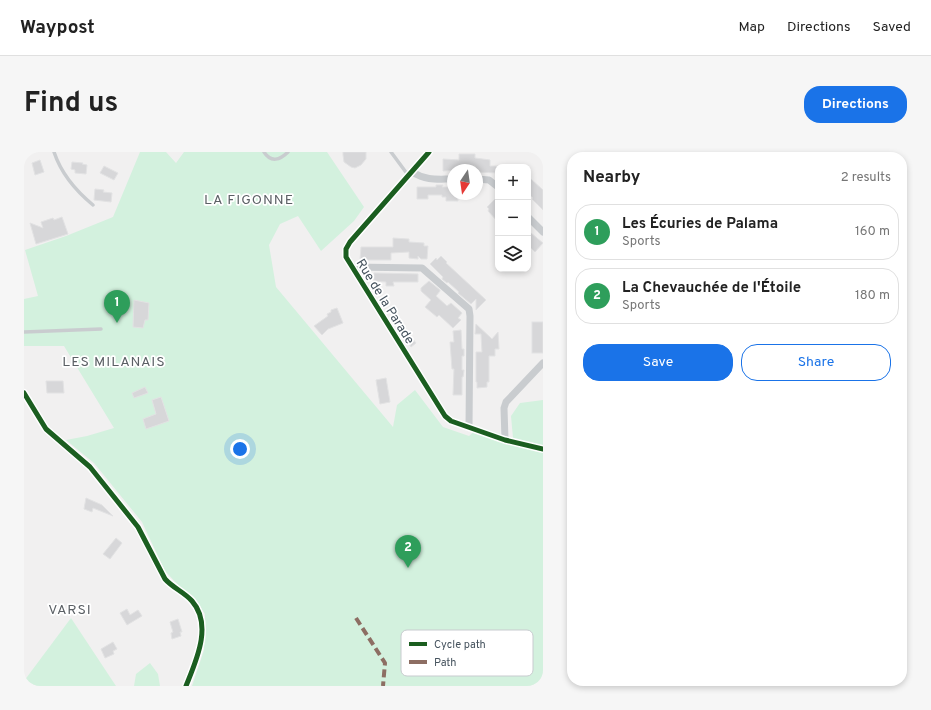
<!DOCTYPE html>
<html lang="en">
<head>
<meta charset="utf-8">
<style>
	body { margin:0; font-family:Overpass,sans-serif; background:#f6f6f6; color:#222 }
	.controls { position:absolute; right:12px; top:12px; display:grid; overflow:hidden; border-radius:8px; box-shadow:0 2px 6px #0003 }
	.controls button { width:36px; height:36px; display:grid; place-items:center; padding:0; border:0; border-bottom:1px solid #e0e0e0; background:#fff; color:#222; font:20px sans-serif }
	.compass { position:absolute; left:423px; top:12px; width:36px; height:36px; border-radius:50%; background:#fff; box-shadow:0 2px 6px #0003; rotate:193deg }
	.you { position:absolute; left:216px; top:297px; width:14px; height:14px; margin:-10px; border:3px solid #fff; border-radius:50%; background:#1a73e8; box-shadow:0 0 0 6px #1a73e833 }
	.badge { display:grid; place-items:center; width:26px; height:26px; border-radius:50%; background:#1a73e8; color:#fff; font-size:13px; font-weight:700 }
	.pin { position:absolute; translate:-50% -33px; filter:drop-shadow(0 1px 2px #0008) }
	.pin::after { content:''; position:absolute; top:21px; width:14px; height:12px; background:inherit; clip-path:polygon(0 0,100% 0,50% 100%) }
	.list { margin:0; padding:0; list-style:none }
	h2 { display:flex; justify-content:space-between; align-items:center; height:52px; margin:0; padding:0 16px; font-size:17px }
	h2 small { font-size:13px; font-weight:400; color:#767676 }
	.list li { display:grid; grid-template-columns:26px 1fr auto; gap:12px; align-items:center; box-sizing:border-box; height:56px; margin:0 8px 8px; padding:0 8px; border:1px solid #e0e0e0; border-radius:16px }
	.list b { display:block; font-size:15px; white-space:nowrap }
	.list p { margin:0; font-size:13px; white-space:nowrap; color:#767676 }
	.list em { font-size:13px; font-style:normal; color:#767676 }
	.actions { display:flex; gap:8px; padding:12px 16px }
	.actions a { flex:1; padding:9px 0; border:1px solid #1a73e8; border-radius:16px; text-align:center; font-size:14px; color:#1a73e8 }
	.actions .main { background:#1a73e8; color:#fff }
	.icon { flex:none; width:22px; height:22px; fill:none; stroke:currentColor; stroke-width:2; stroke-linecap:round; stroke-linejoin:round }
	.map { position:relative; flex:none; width:519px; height:534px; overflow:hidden; border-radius:16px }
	header { display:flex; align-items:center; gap:24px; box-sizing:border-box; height:56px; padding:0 20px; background:#fff; border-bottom:1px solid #e0e0e0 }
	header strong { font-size:19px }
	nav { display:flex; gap:22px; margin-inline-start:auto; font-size:14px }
	.intro { display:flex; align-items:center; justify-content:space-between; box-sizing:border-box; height:96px; padding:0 24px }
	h1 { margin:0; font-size:28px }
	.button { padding:10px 18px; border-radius:16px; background:#1a73e8; color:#fff; font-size:14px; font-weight:700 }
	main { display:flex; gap:24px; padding:0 24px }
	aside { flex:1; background:#fff; border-radius:16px; box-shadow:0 2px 6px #0003 }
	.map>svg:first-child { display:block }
</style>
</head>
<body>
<header>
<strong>Waypost</strong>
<nav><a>Map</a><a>Directions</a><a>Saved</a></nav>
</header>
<div class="intro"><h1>Find us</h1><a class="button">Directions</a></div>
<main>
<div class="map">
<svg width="519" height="534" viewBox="0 0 519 534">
	<rect width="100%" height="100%" fill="#f1f0f0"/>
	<g fill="#d3f1de">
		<path d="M116,0H142L152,11L160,0H303L340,55L330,69L297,99L274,64L256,72L245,93L252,135L369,275L373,253L391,238L419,275L445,284L455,275L489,286L487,264L496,251L519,248V534H168L180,498L181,462L171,447L155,434L141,419L118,370L70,311L42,288L63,284L90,276L40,194H0V147L14,144L1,98L42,84L89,65Z"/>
		<path d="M47,466L92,534H0V529Z"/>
		<path d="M126,511L134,522L136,534H110L112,522Z"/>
	</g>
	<g fill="#d7d7d9" stroke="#e2e2e3">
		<path d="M319,0H342V7L337,13L331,16L327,15L320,10L319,3Z"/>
		<path d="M435,2H451V6L466,8V14H474V21L453,20V18H451V14L435,15V18L419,19V7L435,8Z"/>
		<path d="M16,8L20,20L11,23L8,11Z"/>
		<path d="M48,10L59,11L58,12L63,13L62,22L51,21V18L47,17Z"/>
		<path d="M80,14L94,21L90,28L76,21Z"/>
		<path d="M507,27L519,38V58L508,47L509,46L504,41V30Z"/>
		<path d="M412,33H419L418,35H429V42H434V49H422V45H418V43H404V47H393V35H412Z"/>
		<path d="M71,37L80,38L79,40L88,41L87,50L70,48Z"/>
		<path d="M474,44V70L464,59L465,57L463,55Z"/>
		<path d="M38,65L44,82L12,92L6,71L19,76L17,70L29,66L30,68Z"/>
		<path d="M507,81L519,91L511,100L504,93V84Z"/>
		<path d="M369,86L385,87V90L400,91V94H404L403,107H397L394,104V107L385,106V100L367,101V108H336L337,95H369Z"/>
		<path d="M417,104L423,110L422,111L462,148L452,158V147L447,152L434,141L435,140L424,130L423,131L418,127L419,125L406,112L412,106L413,108Z"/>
		<path d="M350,121L394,122V130H369L370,134H362V130L350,129Z"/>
		<path d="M405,129L416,138V139L412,144L423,154L427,151L438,161L434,166L437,168L429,176L415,163L413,165L401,155L407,148L397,139V136Z"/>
		<path d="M110,148L125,151L124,168H121L119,176L109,175Z"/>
		<path d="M313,156L319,171L304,177L298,183L290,174L304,164L303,162L307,160V158Z"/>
		<rect x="508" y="170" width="11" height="31"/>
		<path d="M452,172L468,187L474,180L475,197H471V204H465V230H463V235L453,236V230H452V200H458L457,182H451Z"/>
		<path d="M381,177L392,191L387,195L377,179Z"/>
		<path d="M437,178L438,197H440V204H438V218H440L439,225H438V243H429L430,217H428L426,190H430L429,179Z"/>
		<path d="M362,226L366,250L356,252L352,228Z"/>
		<path d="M22,229H39L40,241H23Z"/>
		<path d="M121,235L124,241L110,246L108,241Z"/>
		<path d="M137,245L145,269L122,277L119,267L132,262L128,248Z"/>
		<path d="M62,346L78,353L89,364L69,356L68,360L60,357Z"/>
		<path d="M92,386L98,391L86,407L79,402Z"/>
		<path d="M103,457L106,463L114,458L118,464L103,473L96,461Z"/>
		<path d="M154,467L158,480H156L157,484L148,487L147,481L149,480L146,470Z"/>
		<path d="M89,490L93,497L89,499L90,502L81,506L77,497Z"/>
	</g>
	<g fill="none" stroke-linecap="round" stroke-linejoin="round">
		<g stroke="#c9cccf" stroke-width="3.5">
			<path d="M30,0C37,21 52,39 69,53"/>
			<path d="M240,0C247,11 256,8 264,0"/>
			<path d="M367,0L384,23"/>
			<path d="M0,180L77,177"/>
		</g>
		<g stroke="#c9cccf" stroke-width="7">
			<path d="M405,0L326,90L322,97V105L421,264L427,269L481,288L519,297"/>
			<path d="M388,20C403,29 413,27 429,27"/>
			<path d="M453,27L465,28L474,35"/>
			<path d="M504,65L519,80"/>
			<path d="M328,115L398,116L445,157L446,164L445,275"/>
			<path d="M0,241L22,277L66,315L114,375L141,427C149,436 160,440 168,449C189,473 172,509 162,534"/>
			<path d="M481,288L480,256L482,250L519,211"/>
		</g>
		<path stroke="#8d6e63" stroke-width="4" stroke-dasharray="8 4" stroke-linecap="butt" d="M332,466L361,511L359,534"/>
		<defs>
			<g id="cycleway">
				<path d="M405,0L326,90L322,97V105L421,264L427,269L481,288L519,297"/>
				<path d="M0,241L22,277L66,315L114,375L141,427C149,436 160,440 168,449C189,473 172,509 162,534"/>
			</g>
		</defs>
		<use href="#cycleway" stroke="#fff" stroke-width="8"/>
		<use href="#cycleway" stroke="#1b5e20" stroke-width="5"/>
	</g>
	<g text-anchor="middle" stroke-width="3.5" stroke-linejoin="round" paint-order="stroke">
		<g font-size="13" fill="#46535e" stroke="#fff">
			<text transform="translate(362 149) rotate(58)" y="5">Rue de la Parade</text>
		</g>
		<g font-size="14" letter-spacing="1" fill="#5b6065" stroke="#fff">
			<text x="225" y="52">LA FIGONNE</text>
			<text x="90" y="214">LES MILANAIS</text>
			<text x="46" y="462">VARSI</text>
		</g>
	</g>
	<rect x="377" y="478" width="132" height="46" rx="6" fill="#fff" stroke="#c8cbcf" stroke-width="1"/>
	<rect x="385" y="490" width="18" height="4" fill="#1b5e20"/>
	<rect x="385" y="508" width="18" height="4" fill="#8d6e63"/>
	<g font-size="11" fill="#46535e">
		<text x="410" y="496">Cycle path</text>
		<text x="410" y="514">Path</text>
	</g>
</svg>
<div class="controls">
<button>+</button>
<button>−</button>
<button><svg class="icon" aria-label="layers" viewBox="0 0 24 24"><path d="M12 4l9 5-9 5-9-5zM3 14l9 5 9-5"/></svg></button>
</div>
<svg class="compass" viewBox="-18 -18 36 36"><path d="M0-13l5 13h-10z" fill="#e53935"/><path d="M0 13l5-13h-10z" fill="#767676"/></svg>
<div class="you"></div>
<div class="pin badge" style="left:93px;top:171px;background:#2e9e5b">1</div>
<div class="pin badge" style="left:384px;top:416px;background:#2e9e5b">2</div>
</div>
<aside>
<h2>Nearby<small>2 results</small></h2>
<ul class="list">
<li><span class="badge" style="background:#2e9e5b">1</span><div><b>Les Écuries de Palama</b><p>Sports</p></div><em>160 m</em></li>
<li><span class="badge" style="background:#2e9e5b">2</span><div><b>La Chevauchée de l'Étoile</b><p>Sports</p></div><em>180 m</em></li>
</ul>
<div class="actions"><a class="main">Save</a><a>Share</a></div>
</aside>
</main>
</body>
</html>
